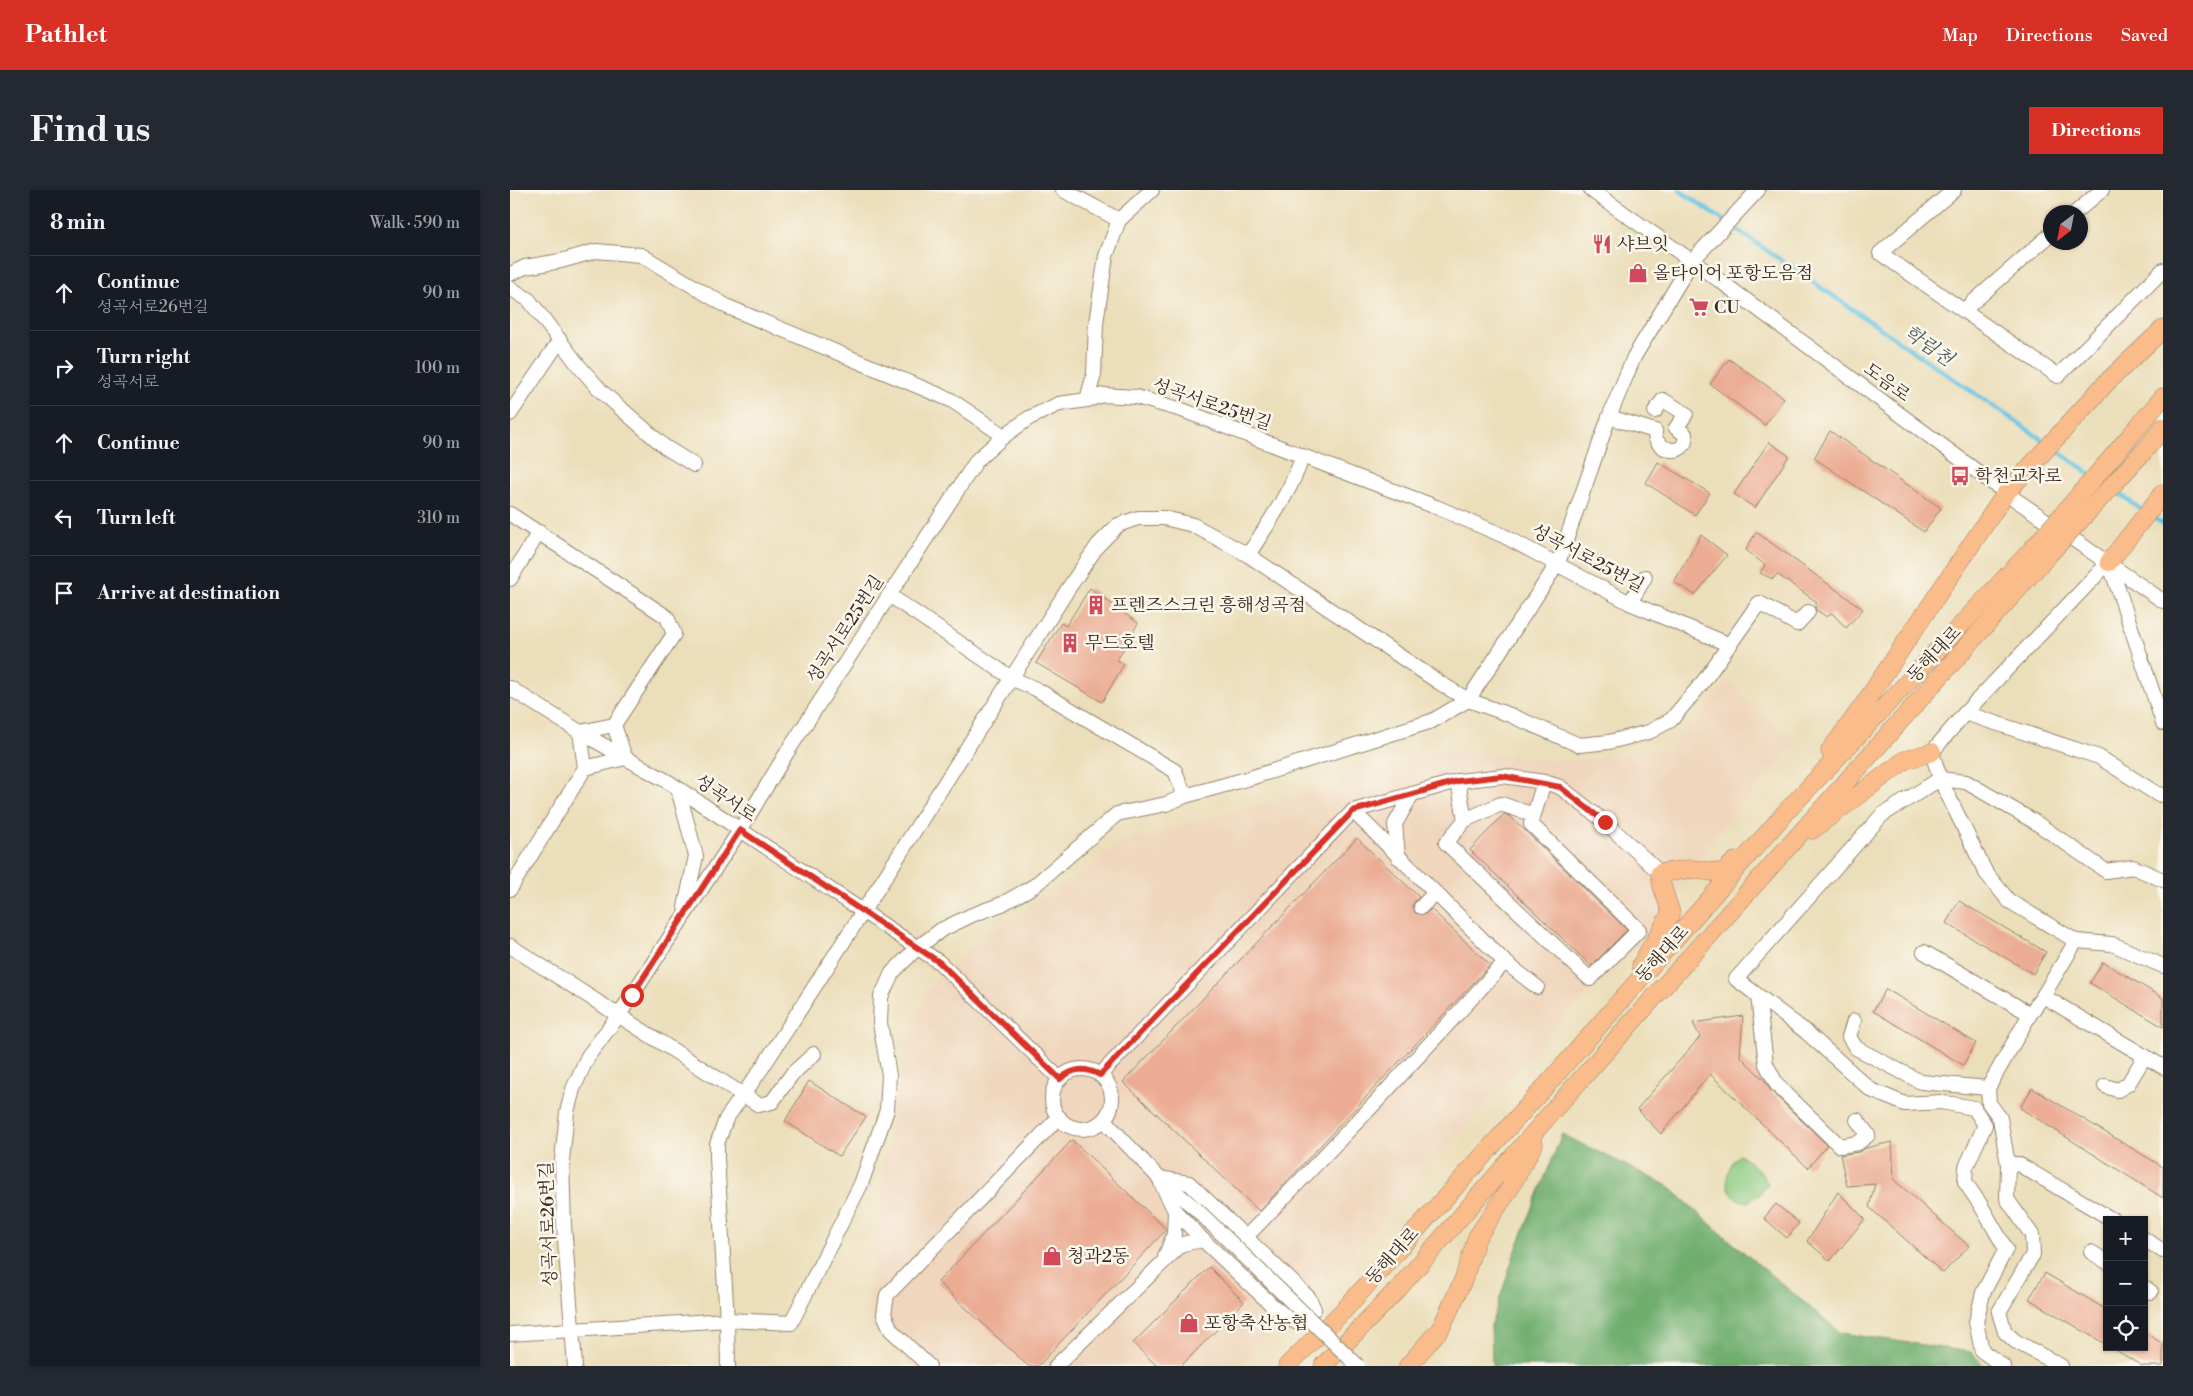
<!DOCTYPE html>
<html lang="en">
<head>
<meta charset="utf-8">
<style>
	body { margin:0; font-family:"Libre Bodoni","Noto Serif KR",serif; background:#242831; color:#f1f3f6 }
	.controls { position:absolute; right:15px; bottom:15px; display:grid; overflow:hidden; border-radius:0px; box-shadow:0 1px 4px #0004 }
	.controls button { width:45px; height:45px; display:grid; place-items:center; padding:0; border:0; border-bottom:1px solid #363941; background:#171b24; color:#f1f3f6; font:25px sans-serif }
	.compass { position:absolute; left:1533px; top:15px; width:45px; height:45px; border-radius:50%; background:#171b24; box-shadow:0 1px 4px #0004; rotate:212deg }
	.stop { position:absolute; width:15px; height:15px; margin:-11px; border:4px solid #d93025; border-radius:50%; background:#fff }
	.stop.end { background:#d93025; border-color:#fff; box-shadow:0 1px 5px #0008 }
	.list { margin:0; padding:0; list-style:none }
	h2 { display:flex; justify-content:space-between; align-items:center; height:65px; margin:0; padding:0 20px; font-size:21px }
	h2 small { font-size:16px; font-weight:400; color:#9ea1a6 }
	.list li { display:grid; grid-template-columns:32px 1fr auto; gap:15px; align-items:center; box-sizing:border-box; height:75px; padding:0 20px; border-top:1px solid #363941 }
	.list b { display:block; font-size:19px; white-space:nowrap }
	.list p { margin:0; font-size:16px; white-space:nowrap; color:#9ea1a6 }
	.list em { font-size:16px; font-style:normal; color:#9ea1a6 }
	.icon { flex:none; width:28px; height:28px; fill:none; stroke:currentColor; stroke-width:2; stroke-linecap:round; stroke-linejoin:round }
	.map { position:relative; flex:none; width:1653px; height:1176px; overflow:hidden; border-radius:0px }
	header { display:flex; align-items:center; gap:30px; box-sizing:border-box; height:70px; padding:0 25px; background:#d93025; color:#fff }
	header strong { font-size:24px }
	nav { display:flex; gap:28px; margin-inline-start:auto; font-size:18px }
	.intro { display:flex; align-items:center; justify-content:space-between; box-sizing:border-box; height:120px; padding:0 30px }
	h1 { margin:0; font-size:35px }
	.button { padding:12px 22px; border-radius:0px; background:#d93025; color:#fff; font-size:18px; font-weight:700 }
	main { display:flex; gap:30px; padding:0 30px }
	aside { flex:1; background:#171b24; border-radius:0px; box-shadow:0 1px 4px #0004 }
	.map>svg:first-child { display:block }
</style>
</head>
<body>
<header>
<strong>Pathlet</strong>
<nav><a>Map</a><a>Directions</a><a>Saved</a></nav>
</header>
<div class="intro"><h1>Find us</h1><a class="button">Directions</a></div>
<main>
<aside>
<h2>8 min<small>Walk · 590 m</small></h2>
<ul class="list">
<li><svg class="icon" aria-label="ahead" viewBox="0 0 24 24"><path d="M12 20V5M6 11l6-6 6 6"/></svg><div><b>Continue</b><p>성곡서로26번길</p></div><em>90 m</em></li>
<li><svg class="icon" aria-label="right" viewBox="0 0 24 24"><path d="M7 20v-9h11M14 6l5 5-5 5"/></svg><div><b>Turn right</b><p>성곡서로</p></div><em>100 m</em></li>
<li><svg class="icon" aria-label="ahead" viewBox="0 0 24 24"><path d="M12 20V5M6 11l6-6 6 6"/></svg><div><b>Continue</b></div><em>90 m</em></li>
<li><svg class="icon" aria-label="left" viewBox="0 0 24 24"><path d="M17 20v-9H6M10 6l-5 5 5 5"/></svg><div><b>Turn left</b></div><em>310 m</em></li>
<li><svg class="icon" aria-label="arrive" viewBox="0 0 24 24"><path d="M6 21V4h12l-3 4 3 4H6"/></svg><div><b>Arrive at destination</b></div></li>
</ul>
</aside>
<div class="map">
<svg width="1653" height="1176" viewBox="0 0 1653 1176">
	<rect width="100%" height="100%" fill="#fbf7ec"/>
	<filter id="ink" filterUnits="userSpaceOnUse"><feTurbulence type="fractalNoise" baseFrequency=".02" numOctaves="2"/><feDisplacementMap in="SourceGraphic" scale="10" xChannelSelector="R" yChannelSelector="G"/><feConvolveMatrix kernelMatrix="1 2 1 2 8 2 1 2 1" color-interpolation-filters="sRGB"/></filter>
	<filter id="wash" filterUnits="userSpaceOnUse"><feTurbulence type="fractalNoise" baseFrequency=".0096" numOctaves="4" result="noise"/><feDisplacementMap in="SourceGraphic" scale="20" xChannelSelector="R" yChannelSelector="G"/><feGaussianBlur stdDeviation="1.12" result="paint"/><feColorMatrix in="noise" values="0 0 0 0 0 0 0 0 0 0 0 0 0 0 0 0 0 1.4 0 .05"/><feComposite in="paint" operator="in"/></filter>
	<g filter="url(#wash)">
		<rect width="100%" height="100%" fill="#ebdeba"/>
		<path fill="#efd6bc" d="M1217,492L1287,553L1210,640L1137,748L1058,823L844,1061L726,1176H401L356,1133L375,964L396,858L418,799L478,742L543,703L616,650L739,617L824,597L933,559L1045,572L1159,561Z"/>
		<path fill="#8bca80" stroke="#637a4f" d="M1230,964L1250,981L1258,994L1250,1004L1238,1012C1235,1011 1229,1010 1226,1008C1210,996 1218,974 1230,964Z"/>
		<path fill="#70ae6e" stroke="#566c46" d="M1052,944L1158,996L1212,1044L1331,1143L1461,1162L1474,1176H982L981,1135L1004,1065Z"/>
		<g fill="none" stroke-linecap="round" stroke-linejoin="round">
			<g stroke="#64c2e2" stroke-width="4.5">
				<path d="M1169,0L1537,253"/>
				<path d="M1543,258L1582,285"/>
				<path d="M1603,299L1633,321"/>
				<path d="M1640,325L1653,334"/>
			</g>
		</g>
		<g id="blocks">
			<g fill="#ebac93">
				<path d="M1219,169L1274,208L1255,235L1200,194Z"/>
				<path d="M1320,241L1431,318L1414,342L1304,268Z"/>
				<path d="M1259,252L1279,266L1245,318L1224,304Z"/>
				<path d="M1148,272L1200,303L1185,325L1136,293Z"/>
				<path d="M1246,342L1353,419L1336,438L1322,423L1317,427L1306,420L1305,417L1307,412L1267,384L1263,389L1250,383L1255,375L1236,360Z"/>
				<path d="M1191,345L1217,365L1185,405L1164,392Z"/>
				<path d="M580,398L628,433L607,470L614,474L592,512L526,473L551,433L556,436Z"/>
				<path d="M994,624L1000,626L1117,740L1081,776L960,660Z"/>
				<path d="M847,648L909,707L902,715L905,723L914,725L921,719L980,775L749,1021L613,892Z"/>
				<path d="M1449,711L1536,762L1523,784L1436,733Z"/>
				<path d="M1593,772L1653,808V837L1580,793Z"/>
				<path d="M1376,799L1466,853L1453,875L1363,821Z"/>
				<path d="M1233,826L1230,866L1255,891L1261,901L1317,955L1298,978L1200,884L1151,944L1127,919L1190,847L1183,833Z"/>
				<path d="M299,891L356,927L329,966L275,931Z"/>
				<path d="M1522,898L1653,977V1008L1510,918Z"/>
				<path d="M562,950L655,1038V1041L528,1176H518L428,1092Z"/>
				<path d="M1382,952L1384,990L1459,1056L1433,1083L1359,1017L1365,994L1337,996L1330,965L1349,962L1356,958Z"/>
				<path d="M1328,1002L1355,1029L1320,1071L1297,1051Z"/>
				<path d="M1266,1014L1289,1033L1277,1048L1254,1028Z"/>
				<path d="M699,1077L734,1112L671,1176H647L623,1153Z"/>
				<path d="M1535,1083L1597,1120V1155L1519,1109Z"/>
				<path d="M1634,1142L1653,1154V1176H1632L1601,1157H1634Z"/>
			</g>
		</g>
	</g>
	<g filter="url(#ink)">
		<use href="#blocks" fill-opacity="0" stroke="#93846c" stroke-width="1"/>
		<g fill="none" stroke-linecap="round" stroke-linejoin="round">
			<defs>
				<g id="minor">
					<path d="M553,0L609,30"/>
					<path d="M1081,0L1213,93L1496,303L1653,411"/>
					<path d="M1444,0L1370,63L1548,186L1653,80"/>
					<path d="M1566,22L1592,0"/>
					<path d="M0,84L15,77L51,71L86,61L131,65L218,117L441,210L494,246"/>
					<path d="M0,98L19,110L69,176L92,202L155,257L184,275"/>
					<path d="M1454,120L1540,45"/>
					<path d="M577,210L584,184L586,133L596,66L609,30L642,0"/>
					<path d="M0,224L50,150"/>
					<path d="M1099,227L1145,241C1142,262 1179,269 1175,244L1166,238L1176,224L1153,210L1145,221"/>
					<path d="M0,324L157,427L164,444L104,535L70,542L75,578L0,699"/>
					<path d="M738,365C758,334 780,303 792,268"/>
					<path d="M1599,372L1455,523L1422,562L1430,589L1476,683L1499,711L1566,751L1602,754L1653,776"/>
					<path d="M1599,372L1653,533"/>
					<path d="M0,389L29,342"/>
					<path d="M379,405L503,489L526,499L665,581L675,606"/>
					<path d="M1120,413L1135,387"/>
					<path d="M0,498L70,542L160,593L429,772L550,889"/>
					<path d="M1455,523L1589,567L1647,604L1653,605"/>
					<path d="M75,578L115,568L104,535"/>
					<path d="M948,591L955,630L936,653L1080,789L1129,740L1021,634L1034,592"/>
					<path d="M168,599L186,666L175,717"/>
					<path d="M955,630L991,614L1024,625"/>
					<path d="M888,667L885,634L902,604"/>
					<path d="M911,717L925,703"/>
					<path d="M1566,751L1533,806L1653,877"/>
					<path d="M0,756L249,915L262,912L282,884L304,864"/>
					<path d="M1414,762L1520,824L1533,806"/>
					<path d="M995,772L1027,797"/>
					<path d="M1248,806L1256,874L1267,895L1330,956L1348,953L1358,945L1347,930"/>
					<path d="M1344,831L1339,847L1346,858L1411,892L1478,898L1520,824"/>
					<circle cx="572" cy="909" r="30"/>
					<path d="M590,885L843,621L948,591L993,586L1034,592L1050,597L1095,632L1150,683"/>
					<path d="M1595,896L1608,900L1618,894L1635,866"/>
					<path d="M1478,898L1479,913L1490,928L1498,975L1497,1009L1522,1045L1523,1064L1489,1122L1495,1142L1505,1151L1551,1176"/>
					<path d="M594,930L649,988L686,1019"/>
					<path d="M1498,975L1508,974L1603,1030"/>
					<path d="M649,988L679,993L799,1108L804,1119"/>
					<path d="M651,993L665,1021L664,1044L655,1067"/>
					<path d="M665,1021L693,1050"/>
					<path d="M736,1047L867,911L995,772L843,621"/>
					<path d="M1634,1049L1653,1061"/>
					<path d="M1581,1062L1597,1072"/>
					<path d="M1634,1097L1641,1102"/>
					<path d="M0,1144L217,1130L281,1133L351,994L377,920L379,885L370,833L371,807L382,783L407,758L431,740L462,725L492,714L524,696L607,624L656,614L675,606L740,588L922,531L958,510L1048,373L1099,227L1124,167L1182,71L1248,0"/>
					<path d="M65,1176L54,1036L52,970L57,922L63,899L78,866L109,825L230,640L276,564L467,270L494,246L519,228L549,214L577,210L593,205L626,207L672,220L926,317L992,345L1120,413L1220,455"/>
					<path d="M218,1176L217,1130L207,968V954L216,929L252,878L363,706L560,396L588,355L608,335L628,328H654L683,335L738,365L930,493L958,510L1000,525L1069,555L1099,552L1139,542L1161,530L1193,492L1249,413L1287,434L1298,422"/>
					<path d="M419,1176L381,1140L374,1124L377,1105L549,927"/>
					<path d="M546,1176L672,1054L693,1050L764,1117L779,1129L790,1134"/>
					<path d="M1493,1176L1472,1161L1466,1132L1473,1103L1496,1059L1470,1014L1455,992L1456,977L1475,935L1464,918L1431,912L1395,914L1361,900L1295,841L1226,789L1372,625L1430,589L1456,592L1525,632L1596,681L1623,677L1653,690"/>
				</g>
				<g id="major">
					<path d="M1621,245L1653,207"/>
					<path d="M1634,261L1653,238"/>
					<path d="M1599,372L1653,303"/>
					<path d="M1320,561L1352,517L1496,303L1597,192L1653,139"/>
					<path d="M1302,640L1395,570L1422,562"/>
					<path d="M1131,775L1161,723L1152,696L1150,683L1181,679L1213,683L1225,671"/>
					<path d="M777,1176L834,1120L1042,889L1275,623L1528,353"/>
					<path d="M813,1176L889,1098L1040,924L1540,363"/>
					<path d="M898,1176L931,1138L954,1088L967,1047L1000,998L1024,954"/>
				</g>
			</defs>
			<use href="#minor" stroke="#93846c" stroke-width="16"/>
			<use href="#major" stroke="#93846c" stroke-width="19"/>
			<use href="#minor" stroke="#fff" stroke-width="14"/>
			<use href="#major" stroke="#f9bc8a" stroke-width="18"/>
			<defs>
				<path id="minor-bridge" d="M686,1019L848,1176"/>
				<g id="major-bridge">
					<path d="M1528,353L1621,245"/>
					<path d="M1540,363L1634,261"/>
				</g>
			</defs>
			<use href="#minor-bridge" stroke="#93846c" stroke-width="16" stroke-linecap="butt"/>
			<use href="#major-bridge" stroke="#93846c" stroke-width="19" stroke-linecap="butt"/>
			<use href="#minor-bridge" stroke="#fff" stroke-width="14"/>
			<use href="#major-bridge" stroke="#f9bc8a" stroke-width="18"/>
		</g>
	</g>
	<g fill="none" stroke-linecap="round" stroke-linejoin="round" filter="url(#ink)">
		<path stroke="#d93025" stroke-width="6" d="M122,805L230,640L429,772L550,889C563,878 575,877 590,885L843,621L948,591L992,586L1050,597L1095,632"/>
	</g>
	<defs>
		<symbol id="restaurant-bare" viewBox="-9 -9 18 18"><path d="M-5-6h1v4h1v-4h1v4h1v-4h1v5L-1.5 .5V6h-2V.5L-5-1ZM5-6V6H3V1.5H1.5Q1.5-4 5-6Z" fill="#d1495b" stroke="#fbf7ec" stroke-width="2.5" paint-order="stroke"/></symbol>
		<symbol id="shop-bare" viewBox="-9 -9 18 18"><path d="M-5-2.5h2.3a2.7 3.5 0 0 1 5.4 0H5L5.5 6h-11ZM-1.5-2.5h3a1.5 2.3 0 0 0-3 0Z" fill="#d1495b" stroke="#fbf7ec" stroke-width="2.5" paint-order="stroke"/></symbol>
		<symbol id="supermarket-bare" viewBox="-9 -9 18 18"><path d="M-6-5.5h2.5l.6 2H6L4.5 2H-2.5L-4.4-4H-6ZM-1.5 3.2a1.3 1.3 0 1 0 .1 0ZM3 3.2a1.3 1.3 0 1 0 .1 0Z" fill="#d1495b" stroke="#fbf7ec" stroke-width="2.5" paint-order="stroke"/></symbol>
		<symbol id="bus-bare" viewBox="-9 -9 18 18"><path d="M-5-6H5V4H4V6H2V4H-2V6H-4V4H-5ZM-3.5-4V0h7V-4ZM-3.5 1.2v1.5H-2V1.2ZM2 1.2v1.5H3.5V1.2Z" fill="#d1495b" stroke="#fbf7ec" stroke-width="2.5" paint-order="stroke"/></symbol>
		<symbol id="building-bare" viewBox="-9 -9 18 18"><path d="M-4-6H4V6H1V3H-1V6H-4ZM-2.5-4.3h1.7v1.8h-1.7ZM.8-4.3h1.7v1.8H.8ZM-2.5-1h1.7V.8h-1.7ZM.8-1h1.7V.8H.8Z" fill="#d1495b" stroke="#fbf7ec" stroke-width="2.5" paint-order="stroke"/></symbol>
	</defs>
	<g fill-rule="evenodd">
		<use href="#restaurant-bare" x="1078" y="40" width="28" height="28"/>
		<use href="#shop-bare" x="1114" y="69" width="28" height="28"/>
		<use href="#supermarket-bare" x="1175" y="103" width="28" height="28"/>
		<use href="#bus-bare" x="1436" y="272" width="28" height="28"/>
		<use href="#building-bare" x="572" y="401" width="28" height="28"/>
		<use href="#building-bare" x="546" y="439" width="28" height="28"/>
		<use href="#shop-bare" x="528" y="1052" width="28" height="28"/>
		<use href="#shop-bare" x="665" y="1119" width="28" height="28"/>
	</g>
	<g text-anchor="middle" stroke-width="5" stroke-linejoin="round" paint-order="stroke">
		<g font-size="18" fill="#3b2a1e" stroke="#fbf7ec" text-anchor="start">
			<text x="1107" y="60">샤브잇</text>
			<text x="1143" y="89">올타이어 포항도음점</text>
			<text x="1204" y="123">CU</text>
			<text x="1465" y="292">학천교차로</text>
			<text x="601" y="421">프렌즈스크린 흥해성곡점</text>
			<text x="575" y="459">무드호텔</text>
			<text x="557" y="1072">청과2동</text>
			<text x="694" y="1139">포항축산농협</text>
		</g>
		<g font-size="18" fill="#3b2a1e" stroke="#fbf7ec">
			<text transform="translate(1377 192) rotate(36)" y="6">도음로</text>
			<text transform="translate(702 214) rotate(19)" y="6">성곡서로25번길</text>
			<text transform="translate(1078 368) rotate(28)" y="6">성곡서로25번길</text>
			<text transform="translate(335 439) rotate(-57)" y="6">성곡서로25번길</text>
			<text transform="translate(1424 464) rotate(-47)" y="6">동해대로</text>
			<text transform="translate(216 608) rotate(34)" y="6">성곡서로</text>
			<text transform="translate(1152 764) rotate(-48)" y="6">동해대로</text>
			<text transform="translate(38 1034) rotate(-92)" y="6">성곡서로26번길</text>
			<text transform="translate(882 1066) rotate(-48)" y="6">동해대로</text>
		</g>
		<g font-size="19" font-style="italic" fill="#475859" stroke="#fbf7ec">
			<text transform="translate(1419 155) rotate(35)" y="7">학림천</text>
		</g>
	</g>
</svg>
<div class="controls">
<button>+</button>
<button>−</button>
<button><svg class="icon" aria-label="locate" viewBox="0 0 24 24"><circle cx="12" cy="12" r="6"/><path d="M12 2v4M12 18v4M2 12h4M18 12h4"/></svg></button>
</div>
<svg class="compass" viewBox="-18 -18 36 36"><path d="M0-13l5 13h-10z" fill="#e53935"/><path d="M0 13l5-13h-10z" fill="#9ea1a6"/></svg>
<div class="stop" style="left:122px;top:805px"></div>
<div class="stop end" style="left:1095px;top:632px"></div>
</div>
</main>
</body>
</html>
